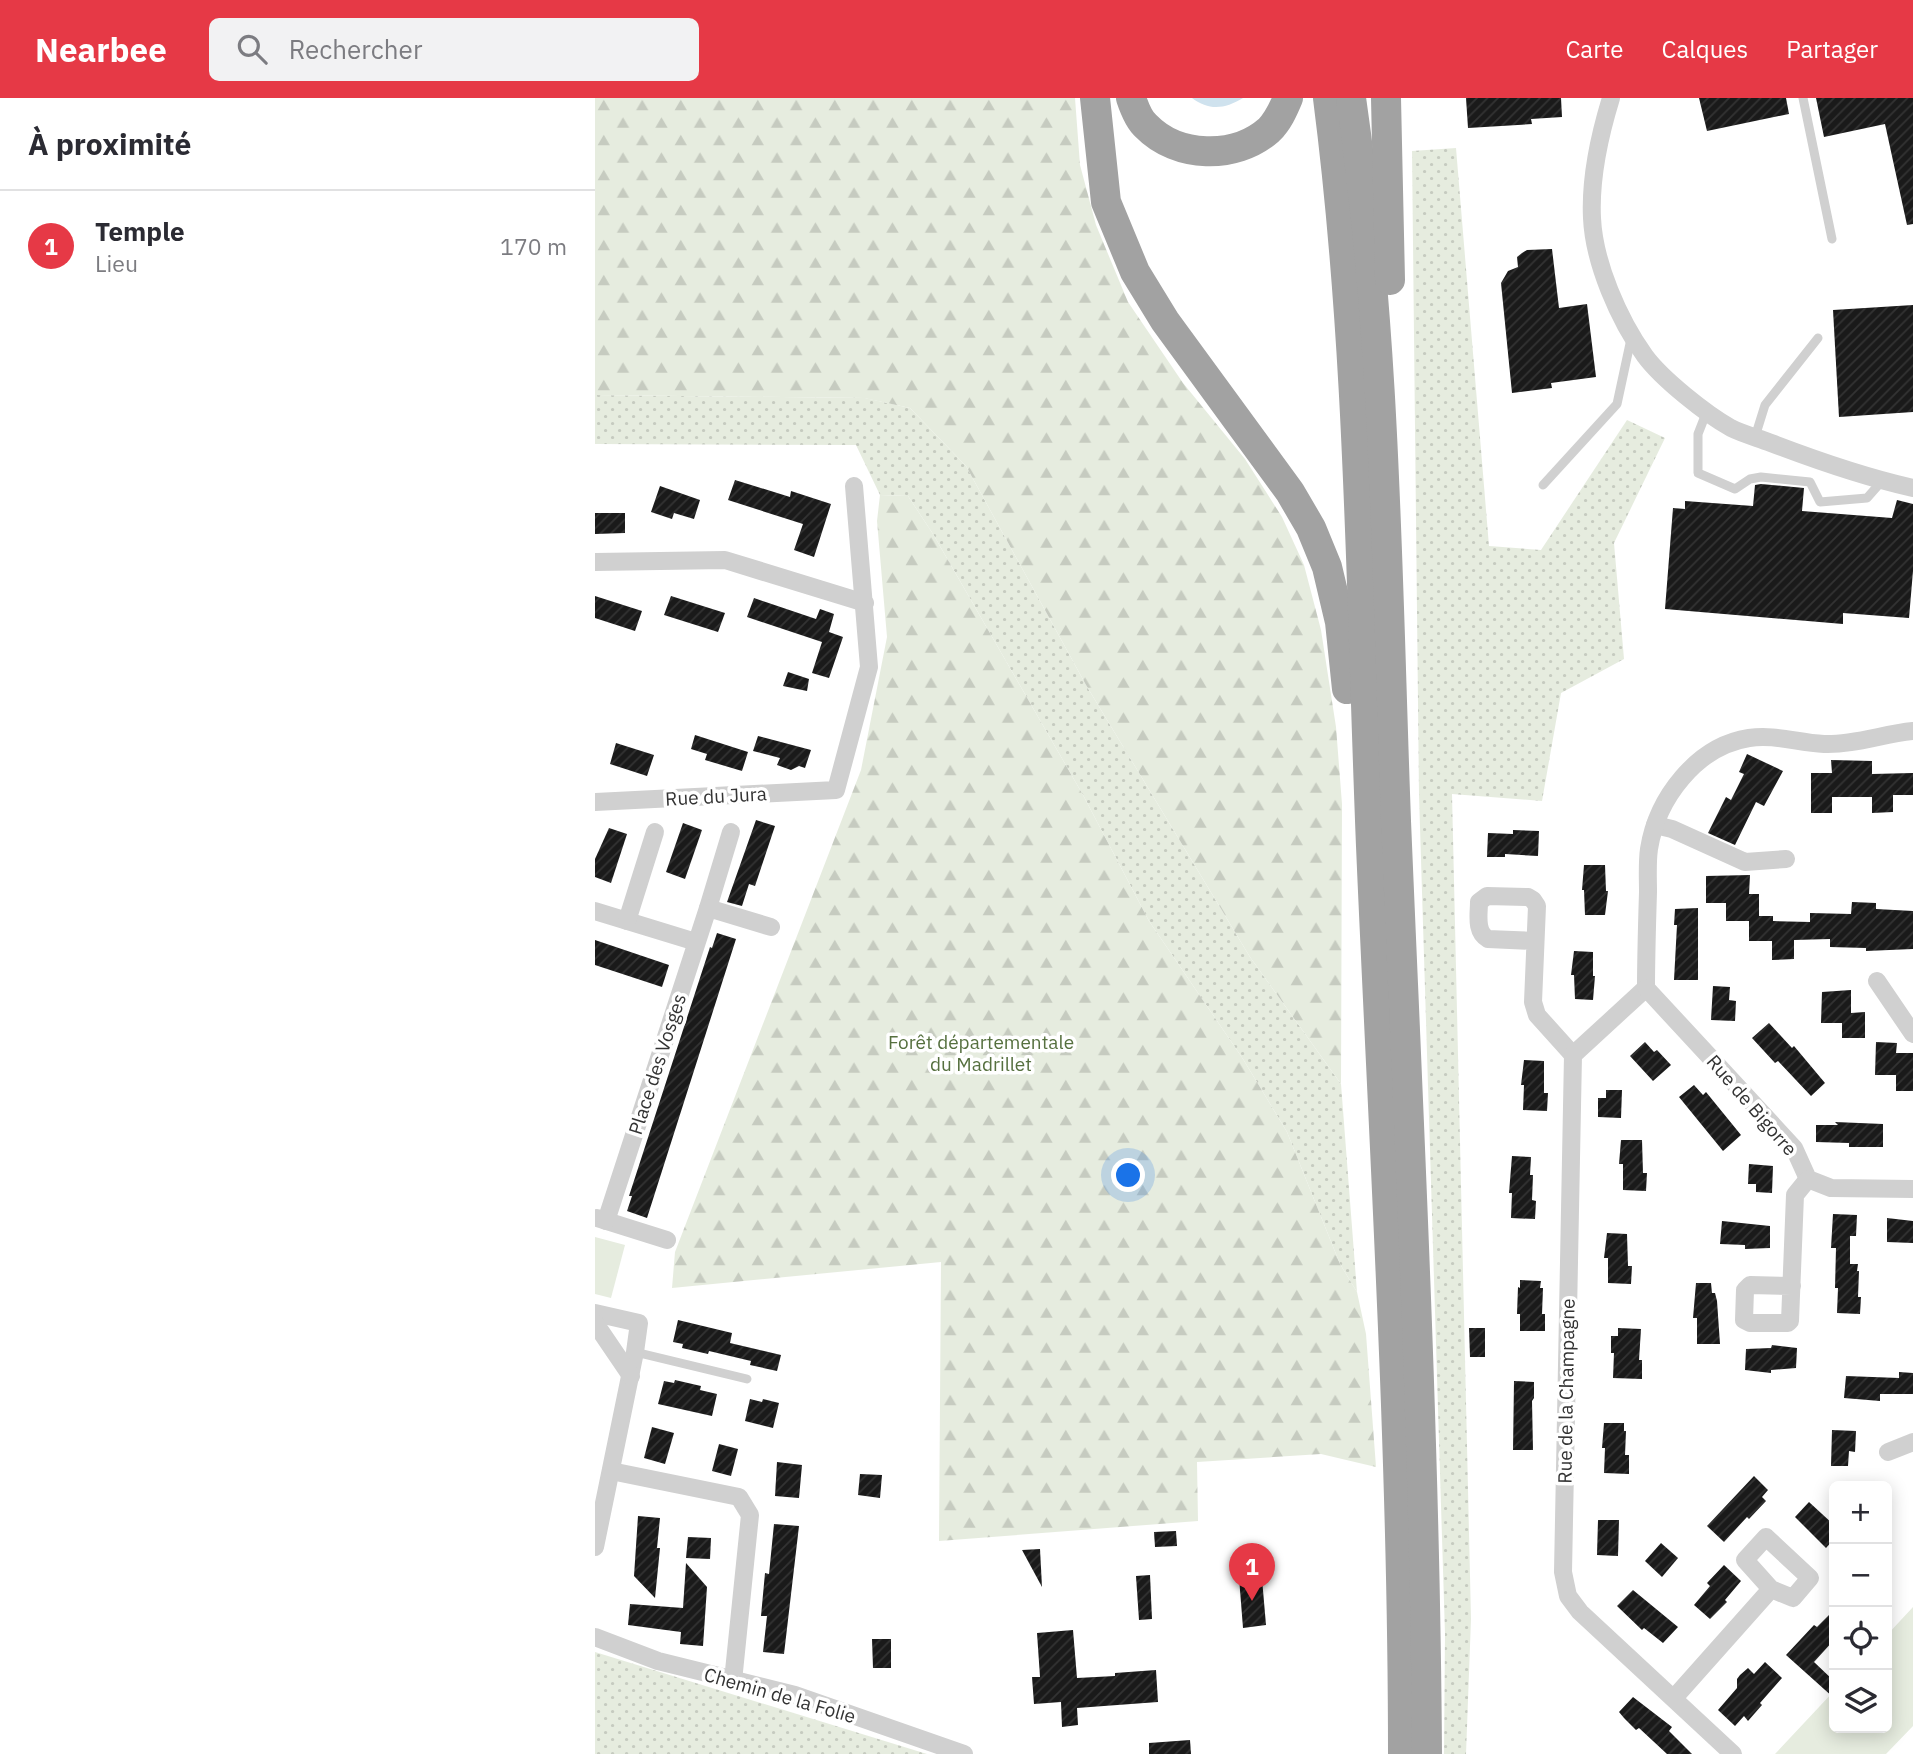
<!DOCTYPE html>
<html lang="fr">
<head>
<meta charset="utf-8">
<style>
	body { margin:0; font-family:"IBM Plex Sans",sans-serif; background:#f2f2f3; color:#2b2b33 }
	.controls { position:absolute; right:21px; bottom:21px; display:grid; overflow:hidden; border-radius:10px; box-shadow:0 4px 18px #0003 }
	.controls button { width:63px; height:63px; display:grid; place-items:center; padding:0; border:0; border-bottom:2px solid #e1e1e2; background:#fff; color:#2b2b33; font:35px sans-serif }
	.you { position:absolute; left:534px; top:1078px; width:24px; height:24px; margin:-18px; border:5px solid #fff; border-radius:50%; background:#1a73e8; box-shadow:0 0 0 10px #1a73e833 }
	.badge { display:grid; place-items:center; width:46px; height:46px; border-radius:50%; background:#e63946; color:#fff; font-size:23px; font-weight:700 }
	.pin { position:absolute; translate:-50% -58px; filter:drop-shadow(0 2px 4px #0008) }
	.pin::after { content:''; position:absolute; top:37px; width:24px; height:21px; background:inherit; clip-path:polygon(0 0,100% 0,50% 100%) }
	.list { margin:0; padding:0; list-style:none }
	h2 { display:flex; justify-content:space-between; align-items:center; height:91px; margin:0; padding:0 28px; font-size:30px }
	h2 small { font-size:23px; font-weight:400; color:#7c7c81 }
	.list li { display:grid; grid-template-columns:46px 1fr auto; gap:21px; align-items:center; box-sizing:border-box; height:112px; padding:0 28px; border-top:2px solid #e1e1e2 }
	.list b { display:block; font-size:26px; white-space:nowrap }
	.list p { margin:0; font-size:23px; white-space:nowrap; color:#7c7c81 }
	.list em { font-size:23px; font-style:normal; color:#7c7c81 }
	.icon { flex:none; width:38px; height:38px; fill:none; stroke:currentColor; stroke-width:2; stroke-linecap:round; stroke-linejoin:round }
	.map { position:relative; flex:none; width:1318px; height:1656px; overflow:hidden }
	header { display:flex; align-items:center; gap:42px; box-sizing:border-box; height:98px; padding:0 35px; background:#e63946; color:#fff }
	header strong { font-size:33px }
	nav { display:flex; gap:38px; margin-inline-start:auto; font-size:24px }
	.search { width:490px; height:63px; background:#f2f2f3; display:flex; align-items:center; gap:18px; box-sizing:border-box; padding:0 24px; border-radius:10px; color:#7c7c81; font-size:26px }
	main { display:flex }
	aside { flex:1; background:#fff }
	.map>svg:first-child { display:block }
</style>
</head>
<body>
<header>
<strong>Nearbee</strong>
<div class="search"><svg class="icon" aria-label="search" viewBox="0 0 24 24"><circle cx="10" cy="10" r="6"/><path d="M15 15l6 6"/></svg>Rechercher</div>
<nav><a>Carte</a><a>Calques</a><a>Partager</a></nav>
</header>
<main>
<aside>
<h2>À proximité<small></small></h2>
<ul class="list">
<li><span class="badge">1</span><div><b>Temple</b><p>Lieu</p></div><em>170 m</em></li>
</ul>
</aside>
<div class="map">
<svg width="1318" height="1656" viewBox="0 0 1318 1656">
	<defs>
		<pattern id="grass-dots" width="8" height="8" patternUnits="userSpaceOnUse" patternTransform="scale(1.75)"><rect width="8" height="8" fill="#e6ecdf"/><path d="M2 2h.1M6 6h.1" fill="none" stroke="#c6cbc0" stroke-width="1.8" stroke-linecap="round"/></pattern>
		<pattern id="forest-firs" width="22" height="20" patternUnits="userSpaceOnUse" patternTransform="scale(1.75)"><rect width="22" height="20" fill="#e6ecdf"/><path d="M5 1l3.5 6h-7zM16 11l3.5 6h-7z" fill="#c6cbc0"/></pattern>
		<pattern id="building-hatch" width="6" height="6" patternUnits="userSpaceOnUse" patternTransform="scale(1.75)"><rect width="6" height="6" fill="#1a1a1a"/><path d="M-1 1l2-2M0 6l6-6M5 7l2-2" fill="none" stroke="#333"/></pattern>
	</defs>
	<rect width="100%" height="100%" fill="#fff"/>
	<g fill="url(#grass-dots)">
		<path d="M861,50L894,448L946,452L1032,322L1070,340L1019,445L1029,561L966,595L947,703L857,696L876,1521L871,1656H849L850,1536L824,697L817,53Z"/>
		<path d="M0,297L270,300L315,310L371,368L491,587L655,859L746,986L762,1194L745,1166L692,1034L648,961L554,823L488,697L338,436L313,398L285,397L261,347L0,346Z"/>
		<path d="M0,1554L332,1656H0Z"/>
	</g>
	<g fill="url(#forest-firs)">
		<path d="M0,0H480L485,67L501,127L533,204L588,285L650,361L687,419L709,467L726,532L741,629L747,706L746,986L655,859L491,587L371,368L315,310L269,300L0,297Z"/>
		<path d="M285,397L313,398L338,436L488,697L554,823L648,961L692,1034L745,1166L762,1194L771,1236L781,1369L726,1356L602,1364L603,1423L344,1443L346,1164L77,1190L80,1154L266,672L292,539L282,423Z"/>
	</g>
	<g fill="#e6ecdf">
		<path d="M0,1139L30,1147L16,1200L0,1196Z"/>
		<path d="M1318,1509V1628L1291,1656H1180L1239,1593V1630H1292V1537Z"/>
	</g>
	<path fill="#cfe2ee" d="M597,0H648C630,11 614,13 597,0Z"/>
	<g fill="url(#building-hatch)">
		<path d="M871,0H966L967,19L936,21L937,26L873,30Z"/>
		<path d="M1104,0H1191L1194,16L1112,33Z"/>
		<path d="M1221,0H1318V126L1312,127L1290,26L1229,39Z"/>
		<path d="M957,151L964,210L992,206L1001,279L956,285L957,290L917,295L906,185L913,173L923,169L922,159L927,155L932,152Z"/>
		<path d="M1318,207V314L1244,319L1238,212Z"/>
		<path d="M140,382L195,399L196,393L236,406L219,459L199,452L208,426L133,402Z"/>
		<path d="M1166,386L1209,390L1207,413L1297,420L1302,402L1318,406V473L1314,520L1248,515V526L1070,511L1078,410L1090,411V403L1158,408L1160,387Z"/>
		<path d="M65,388L105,402L99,421L79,415L77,421L56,414Z"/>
		<path d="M0,415H30V435L0,436Z"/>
		<path d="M0,498L47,513L40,533L0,520Z"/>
		<path d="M76,498L130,515L123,534L69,517Z"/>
		<path d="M159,500L221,521L225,511L239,516L234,534L248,539L234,580L217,575L227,544L152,519Z"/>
		<path d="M193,574L214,581L212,593L188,588Z"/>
		<path d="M100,637L153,654L147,673L110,662L112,656L96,651Z"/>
		<path d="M163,638L216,652L210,670L204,668L196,672L182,667L185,660L158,653Z"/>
		<path d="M21,645L59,657L52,678L15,666Z"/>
		<path d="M1152,656L1188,673L1169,708L1161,704L1140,747L1113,735L1131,699L1136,702L1149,676L1144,674Z"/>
		<path d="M1236,662L1277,663V676L1318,675V697H1298V714L1277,715V699H1237V715H1216V675H1237Z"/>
		<path d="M161,722L180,728L160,788L154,786L147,808L132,804Z"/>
		<path d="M88,725L107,732L90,781L71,774Z"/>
		<path d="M14,730L32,736L16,785L0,779V761Z"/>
		<path d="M918,732L944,733L943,758L910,756V759H892L893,735L918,736Z"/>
		<path d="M989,767H1010L1011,793H1013L1010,817H990L989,792H987Z"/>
		<path d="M1155,777L1154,796H1164V818H1178V823L1215,824V815L1256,816L1257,804L1281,805V811L1318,813V851L1271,853V850L1235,849V841L1199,842V861L1177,862V843H1154V823H1131V805H1111V778Z"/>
		<path d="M1103,810V882H1079L1082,827H1079L1080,811Z"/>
		<path d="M122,835L141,841L52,1120L32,1113L37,1098H34L115,849L117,850Z"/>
		<path d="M0,842L74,867L67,889L0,867Z"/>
		<path d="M979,853L998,854V878H1000L998,902L980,901L979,877H976Z"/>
		<path d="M1118,888L1135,889L1134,902L1141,903L1140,923L1116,922Z"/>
		<path d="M1256,892V915L1270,914V940H1247V925H1226L1227,894Z"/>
		<path d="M1174,925L1197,950L1199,948L1230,985L1216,998L1183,963L1180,965L1157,940Z"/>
		<path d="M1050,944L1059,954L1062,952L1076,967L1058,983L1035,958Z"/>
		<path d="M1281,944L1302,945L1301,955H1318V993H1301V977H1280Z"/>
		<path d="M929,962L949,963V995H953L952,1013L928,1012L929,987H926Z"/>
		<path d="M1099,987L1108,997L1111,994L1146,1037L1128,1053L1084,999Z"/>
		<path d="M1011,992H1027L1026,1020L1003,1019V1000H1011Z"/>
		<path d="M1240,1024L1288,1026V1049H1254V1045L1221,1044V1027H1243Z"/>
		<path d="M1026,1042H1047L1048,1075H1052L1051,1093L1028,1092V1066H1024Z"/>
		<path d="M917,1058L936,1059L935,1077H938L937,1102L941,1103L940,1121L916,1120L917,1095H914Z"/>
		<path d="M1154,1066L1178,1068L1177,1095L1161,1094V1086H1153Z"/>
		<path d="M1238,1116L1262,1117L1261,1138H1255V1166H1263L1262,1173H1264L1263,1199H1266L1265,1216L1242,1215L1243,1190H1240L1241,1150H1236Z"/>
		<path d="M1292,1120L1318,1123V1145L1292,1144Z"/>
		<path d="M1127,1123L1175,1128V1150L1150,1151V1147L1125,1146Z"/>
		<path d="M1012,1135L1032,1136L1033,1168H1037L1036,1186L1013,1185V1160H1009Z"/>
		<path d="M925,1182L946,1183L945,1190H948L947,1216H950V1233H925V1216H922L923,1189L925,1190Z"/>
		<path d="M1101,1185H1116L1117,1195H1120L1122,1203L1125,1246H1102V1220H1098Z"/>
		<path d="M83,1222L137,1235L135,1245L186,1257L182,1273L155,1267L156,1263L114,1253L113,1256L87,1250L88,1246L78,1244Z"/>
		<path d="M874,1230H890V1259H875Z"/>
		<path d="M1023,1230L1046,1231L1044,1262H1047V1281L1018,1280L1019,1255H1016V1238H1023Z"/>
		<path d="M1177,1247L1202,1250L1201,1270L1176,1272V1275L1150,1272L1151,1251L1176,1250Z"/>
		<path d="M1304,1274L1318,1275V1296H1285V1303L1249,1300L1251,1278L1304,1280Z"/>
		<path d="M80,1282L106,1288L105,1292L122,1296L117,1318L63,1306L69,1283L79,1285Z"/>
		<path d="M919,1283L939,1284V1300L937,1303L938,1352H918Z"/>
		<path d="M155,1301L167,1304L168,1301L184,1305L178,1330L150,1323Z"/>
		<path d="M1009,1325H1029V1333H1031L1030,1357H1034V1376L1009,1375L1010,1350H1007Z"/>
		<path d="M57,1329L79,1335L70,1366L49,1360Z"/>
		<path d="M1237,1332L1261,1333L1260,1354L1254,1353L1253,1368H1236Z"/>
		<path d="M124,1346L143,1351L136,1378L117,1373Z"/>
		<path d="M182,1364L207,1367L204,1400L180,1398Z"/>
		<path d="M265,1376L287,1377L285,1400L263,1397Z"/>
		<path d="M1159,1378L1173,1392L1167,1399L1171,1403L1154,1421L1152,1419L1129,1444L1112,1428Z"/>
		<path d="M1214,1404L1239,1427V1441L1231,1450L1200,1419Z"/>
		<path d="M43,1418L65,1420L62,1450H65L60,1500L39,1478Z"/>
		<path d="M1003,1422H1024L1023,1458L1002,1457Z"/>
		<path d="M179,1426L204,1428L189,1556L168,1554L172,1518H166L170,1475L174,1476Z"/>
		<path d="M581,1433L582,1448L560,1449L559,1434Z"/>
		<path d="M93,1439L116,1440L115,1461L91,1460Z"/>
		<path d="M1066,1445L1083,1460L1067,1479L1050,1463Z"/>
		<path d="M664,1446L671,1527L648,1530L642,1454H647V1448Z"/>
		<path d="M445,1451L447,1489L427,1452Z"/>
		<path d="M91,1465L112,1489L108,1548L85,1546L86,1534L33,1527L35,1506L88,1510Z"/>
		<path d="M1129,1467L1146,1483L1130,1502L1132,1504L1115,1521L1099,1507L1115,1488L1112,1485Z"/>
		<path d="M555,1477L557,1521L544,1522L541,1478Z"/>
		<path d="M1038,1492L1083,1529L1068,1545L1049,1530L1047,1532L1022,1508Z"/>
		<path d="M1239,1512V1542L1219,1564L1239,1583V1600L1191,1557L1219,1527L1222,1529Z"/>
		<path d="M478,1532L482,1580L520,1578V1575L561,1572L563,1604L482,1610L483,1627L467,1629L466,1604L439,1606L437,1579H445L442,1535Z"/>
		<path d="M277,1541H296V1570H278Z"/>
		<path d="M1170,1564L1187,1580L1165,1605L1167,1607L1153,1623L1149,1618L1140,1628L1123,1612L1142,1590V1581L1145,1577L1153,1570L1159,1576Z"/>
		<path d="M1038,1599L1077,1629L1074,1633L1097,1656H1072L1044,1630L1041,1632L1029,1620L1024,1614Z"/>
		<path d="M595,1642L596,1656H554V1645Z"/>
	</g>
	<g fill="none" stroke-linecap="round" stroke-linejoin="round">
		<g stroke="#d0d0d0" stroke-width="9">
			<path d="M1208,0L1237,141"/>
			<path d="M1112,313L1103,336V375L1140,391L1155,381L1166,379L1215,384L1225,404L1272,400L1287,383"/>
			<path d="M1160,339L1170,307L1223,240"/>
			<path d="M948,387L1022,306L1036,241"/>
			<path d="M40,1254L152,1281"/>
		</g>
		<g stroke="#d0d0d0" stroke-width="18">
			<path d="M1016,0C1004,39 995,79 997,120C999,165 1024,222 1050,258C1067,281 1111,316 1136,330C1148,336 1163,340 1176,345C1223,363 1269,379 1318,390"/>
			<path d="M0,464L130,462L270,505"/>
			<path d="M0,704L241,692L274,569L259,388"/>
			<path d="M1060,727L1077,731L1150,764L1191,761"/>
			<path d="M113,810L136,734"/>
			<path d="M0,813L101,844"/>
			<path d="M32,823L60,734"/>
			<path d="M940,843L893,841C880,834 884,816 884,804L892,798L933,799L938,802L942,808L938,904L942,917L978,957"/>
			<path d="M1282,883L1318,936"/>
			<path d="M1051,890L978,957L968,1474L973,1498L985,1514L1138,1656"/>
			<path d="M1051,890C1051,858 1052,826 1053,794C1053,780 1052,765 1054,751C1062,700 1102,648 1154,640C1180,636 1203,645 1229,646C1259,647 1288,636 1318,633"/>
			<path d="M1051,890L1199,1050L1213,1081L1236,1090L1318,1091"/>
			<path d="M2,1120L72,1142"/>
			<path d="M11,1123L113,810L176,829"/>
			<path d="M1197,1188L1155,1187L1150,1192L1149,1222L1155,1225H1193L1195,1223L1200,1097L1213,1081"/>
			<path d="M0,1215L44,1225L40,1254L0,1449"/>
			<path d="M0,1225L36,1278"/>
			<path d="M1293,1354L1318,1344"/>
			<path d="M16,1373L144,1399L155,1417L138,1583"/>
			<path d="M0,1539L63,1563L200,1597L369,1656"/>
			<path d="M1079,1600L1176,1491L1150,1462L1171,1439L1215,1480L1198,1500L1176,1491"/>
		</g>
		<g stroke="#a2a2a2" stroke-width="30">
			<path d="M500,0L511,104L540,174L570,223L695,394L716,430L732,469L745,524L752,591"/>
			<path d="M536,0C539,9 544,22 551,28C582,60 640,62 674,32C683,23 688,12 693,0"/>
			<path d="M733,0C765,248 766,499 776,748C789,1051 808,1353 808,1656"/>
			<path d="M756,0C791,239 792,482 801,723C814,1034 830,1345 832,1656"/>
			<path d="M791,0L795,182"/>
		</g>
	</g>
	<g text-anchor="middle" stroke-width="7" stroke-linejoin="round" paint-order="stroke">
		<g font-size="19" fill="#333" stroke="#fff">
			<text transform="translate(121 698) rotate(-3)" y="7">Rue du Jura</text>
			<text transform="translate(62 966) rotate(-72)" y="7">Place des Vosges</text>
			<text transform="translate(1157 1007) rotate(49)" y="7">Rue de Bigorre</text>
			<text transform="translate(971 1293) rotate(-89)" y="7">Rue de la Champagne</text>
			<text transform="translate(185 1597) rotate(16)" y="7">Chemin de la Folie</text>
		</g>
		<g font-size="19" fill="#56703f" stroke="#fff">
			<text x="386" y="951">Forêt départementale<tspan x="386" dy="22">du Madrillet</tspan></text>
		</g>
	</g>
</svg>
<div class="controls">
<button>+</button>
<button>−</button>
<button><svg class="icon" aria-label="locate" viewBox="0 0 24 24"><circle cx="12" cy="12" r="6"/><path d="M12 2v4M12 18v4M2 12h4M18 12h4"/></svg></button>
<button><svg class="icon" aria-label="layers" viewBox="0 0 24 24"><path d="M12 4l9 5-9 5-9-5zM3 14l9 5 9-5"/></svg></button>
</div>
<div class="you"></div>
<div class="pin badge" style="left:657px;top:1503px">1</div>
</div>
</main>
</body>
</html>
